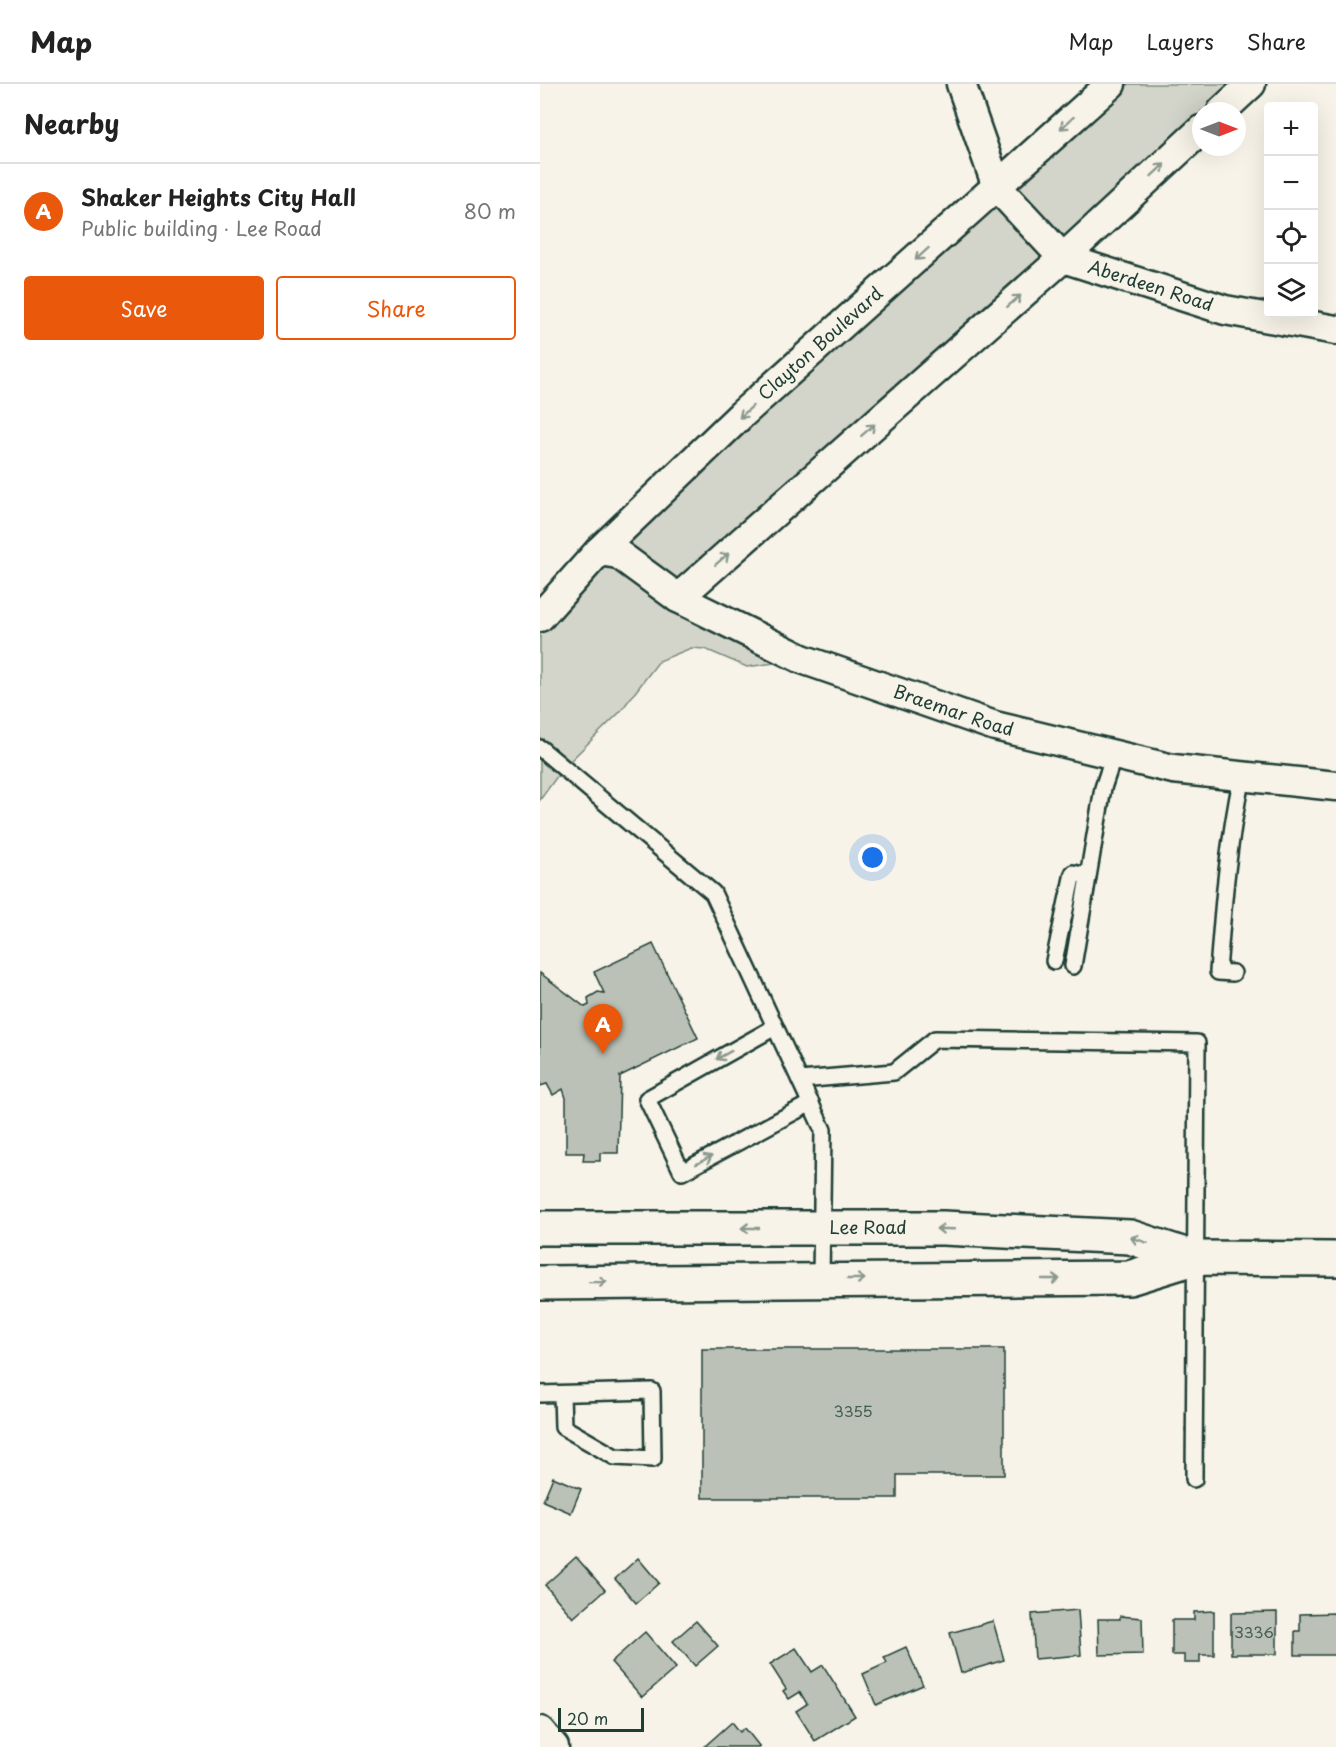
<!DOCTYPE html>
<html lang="en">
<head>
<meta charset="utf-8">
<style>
	body { margin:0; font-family:"Playpen Sans",sans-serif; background:#f6f6f6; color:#222 }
	.controls { position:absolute; right:18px; top:18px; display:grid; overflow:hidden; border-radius:6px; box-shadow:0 6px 24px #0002 }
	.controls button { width:54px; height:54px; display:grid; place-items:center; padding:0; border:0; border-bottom:2px solid #e0e0e0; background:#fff; color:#222; font:30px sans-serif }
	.compass { position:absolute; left:652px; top:18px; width:54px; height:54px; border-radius:50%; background:#fff; box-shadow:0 6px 24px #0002; rotate:90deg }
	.scale { position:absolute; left:18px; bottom:15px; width:86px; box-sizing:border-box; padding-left:6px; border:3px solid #1f3d34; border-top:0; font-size:16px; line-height:21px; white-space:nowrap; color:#1f3d34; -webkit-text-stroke:4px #f7f3e8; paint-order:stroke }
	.you { position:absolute; left:333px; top:774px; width:21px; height:21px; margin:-15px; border:4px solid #fff; border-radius:50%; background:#1a73e8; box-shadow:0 0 0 9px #1a73e833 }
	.badge { display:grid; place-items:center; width:39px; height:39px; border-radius:50%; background:#ea580c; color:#fff; font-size:20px; font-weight:700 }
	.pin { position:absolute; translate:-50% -50px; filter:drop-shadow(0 2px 3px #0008) }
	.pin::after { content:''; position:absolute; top:32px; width:21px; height:18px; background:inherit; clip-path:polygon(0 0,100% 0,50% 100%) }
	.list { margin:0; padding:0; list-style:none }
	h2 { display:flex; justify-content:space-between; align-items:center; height:78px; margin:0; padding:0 24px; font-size:26px }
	h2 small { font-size:20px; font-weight:400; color:#767676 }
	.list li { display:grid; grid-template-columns:39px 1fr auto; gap:18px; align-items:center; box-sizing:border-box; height:96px; padding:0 24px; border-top:2px solid #e0e0e0 }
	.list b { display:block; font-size:22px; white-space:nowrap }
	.list p { margin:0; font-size:20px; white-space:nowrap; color:#767676 }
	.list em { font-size:20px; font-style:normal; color:#767676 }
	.actions { display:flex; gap:12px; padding:18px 24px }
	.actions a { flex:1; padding:14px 0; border:2px solid #ea580c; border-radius:6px; text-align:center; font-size:21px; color:#ea580c }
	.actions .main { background:#ea580c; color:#fff }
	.icon { flex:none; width:33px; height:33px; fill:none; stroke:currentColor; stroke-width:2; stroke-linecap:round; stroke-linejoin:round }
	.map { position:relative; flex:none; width:796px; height:1663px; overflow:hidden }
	header { display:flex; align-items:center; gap:36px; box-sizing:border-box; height:84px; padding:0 30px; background:#fff; border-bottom:2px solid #e0e0e0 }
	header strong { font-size:28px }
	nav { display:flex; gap:33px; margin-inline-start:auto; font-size:21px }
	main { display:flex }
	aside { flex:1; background:#fff }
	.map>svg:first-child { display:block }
</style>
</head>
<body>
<header>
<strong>Map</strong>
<nav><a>Map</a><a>Layers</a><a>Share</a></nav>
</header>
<main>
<aside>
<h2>Nearby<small></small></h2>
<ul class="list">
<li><span class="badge">A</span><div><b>Shaker Heights City Hall</b><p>Public building · Lee Road</p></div><em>80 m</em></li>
</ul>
<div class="actions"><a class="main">Save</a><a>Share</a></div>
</aside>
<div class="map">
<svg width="796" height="1663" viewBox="0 0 796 1663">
	<rect width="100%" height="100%" fill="#f7f3e8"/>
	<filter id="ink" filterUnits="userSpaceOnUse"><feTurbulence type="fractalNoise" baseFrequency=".0167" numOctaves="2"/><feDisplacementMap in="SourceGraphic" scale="12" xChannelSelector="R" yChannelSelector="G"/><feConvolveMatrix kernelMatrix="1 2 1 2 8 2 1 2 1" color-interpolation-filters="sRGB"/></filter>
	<g filter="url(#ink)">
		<path fill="#d3d5ca" stroke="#79897f" stroke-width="1.5" d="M571,0H711L682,27H661V46L138,514L262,575L207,583L165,565L151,564L119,577L80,628L23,684L0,716V533Z"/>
		<g fill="#bbc1b6" stroke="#1f3d34" stroke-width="1.5">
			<path d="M113,860L158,954L80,992L78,1069H60V1077H43L44,1069H26V1014L23,1005L13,1011L7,1000L0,1002V889L45,923L49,921L48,914L58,908L64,909L54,888Z"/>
			<path d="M162,1265H464V1391H357V1414H162Z"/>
			<path d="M13,1393L41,1405L31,1429L3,1417Z"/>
			<path d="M36,1473L65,1506L33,1534L5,1501Z"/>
			<path d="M98,1474L119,1499L96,1519L75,1495Z"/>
			<path d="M538,1526L541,1571L495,1575L492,1530Z"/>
			<path d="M674,1527V1571H660V1579H644V1571H632V1536H654V1528Z"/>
			<path d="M737,1528V1570H691V1529Z"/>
			<path d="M796,1529V1571H755V1547H760V1530Z"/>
			<path d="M580,1532L602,1534L603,1570L559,1571L558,1535H580Z"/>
			<path d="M156,1537L178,1562L155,1582L133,1557Z"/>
			<path d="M453,1537L464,1576L421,1589L410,1549Z"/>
			<path d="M105,1548L136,1584L102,1613L71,1578Z"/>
			<path d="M366,1563L383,1601L336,1621L323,1590L347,1579L344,1573Z"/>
			<path d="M256,1564L272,1588L283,1581L315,1632L275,1657L256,1627L267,1620L260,1608L249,1615L243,1607L246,1605L230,1580Z"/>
			<path d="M192,1638L200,1648L205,1644L220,1663H164Z"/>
		</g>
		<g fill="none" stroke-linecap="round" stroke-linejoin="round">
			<defs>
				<g id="lane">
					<path d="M0,664L173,809L283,1046L281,1196"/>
					<path d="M514,877L533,789L548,792"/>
					<path d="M533,882L563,704L574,671"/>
					<path d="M693,889L678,888C683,820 688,759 702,692"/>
					<path d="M235,943L107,1015L142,1088L271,1019"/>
					<path d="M260,996L354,988L395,955L657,959L654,1395"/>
					<path d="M0,1310L112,1307L113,1375L75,1373L23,1343L22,1310"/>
				</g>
				<g id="street">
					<path id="s1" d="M421,0L457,103L523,174L685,226L796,246"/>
					<path d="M682,27L711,0"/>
					<path id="s2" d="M59,467L78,470L138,514L262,575L455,642L633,685L796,702"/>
					<path d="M138,514L523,174L661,46"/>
					<path id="s3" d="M0,533L59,467L201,331L571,0"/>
					<path d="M0,1647L14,1663"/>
				</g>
				<g id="secondary">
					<path id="s4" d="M0,1144H403L590,1153L654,1174"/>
					<path d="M0,1199L589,1194L654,1174L796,1175"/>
				</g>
			</defs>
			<use href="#lane" stroke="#1f3d34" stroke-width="20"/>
			<use href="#street" stroke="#1f3d34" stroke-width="33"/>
			<use href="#secondary" stroke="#1f3d34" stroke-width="38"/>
			<use href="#lane" stroke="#f7f3e8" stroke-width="15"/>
			<use href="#street" stroke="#f7f3e8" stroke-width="28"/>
			<use href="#secondary" stroke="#f7f3e8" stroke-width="33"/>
		</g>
		<defs><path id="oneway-shaft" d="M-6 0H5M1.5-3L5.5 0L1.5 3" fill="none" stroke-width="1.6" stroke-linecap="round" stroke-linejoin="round" transform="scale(1.5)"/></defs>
		<g stroke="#8b988e">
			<use href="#oneway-shaft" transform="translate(527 39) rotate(138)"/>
			<use href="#oneway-shaft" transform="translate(618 86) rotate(-43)"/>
			<use href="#oneway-shaft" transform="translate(382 170) rotate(138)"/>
			<use href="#oneway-shaft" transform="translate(474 217) rotate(-41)"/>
			<use href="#oneway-shaft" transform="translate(206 328) rotate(138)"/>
			<use href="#oneway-shaft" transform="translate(328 346) rotate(-41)"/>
			<use href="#oneway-shaft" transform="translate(182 475) rotate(-41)"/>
			<use href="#oneway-shaft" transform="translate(184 971) rotate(151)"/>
			<use href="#oneway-shaft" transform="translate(164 1076) rotate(-28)"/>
			<use href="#oneway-shaft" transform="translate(210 1144) rotate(180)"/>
			<use href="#oneway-shaft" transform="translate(405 1145) rotate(-178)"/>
			<use href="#oneway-shaft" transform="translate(599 1156) rotate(-162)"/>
			<use href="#oneway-shaft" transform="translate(316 1195)"/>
			<use href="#oneway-shaft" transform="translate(511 1195)"/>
			<use href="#oneway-shaft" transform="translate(58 1198) rotate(-1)"/>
		</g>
	</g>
	<g text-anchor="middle" stroke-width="5" stroke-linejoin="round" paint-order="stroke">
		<g font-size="15" fill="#465e54">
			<text x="313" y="1333">3355</text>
			<text x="714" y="1554">3336</text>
		</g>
		<g font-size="18" fill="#1f3d34" stroke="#f7f3e8">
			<text dy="6" stroke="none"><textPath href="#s1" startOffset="298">Aberdeen Road</textPath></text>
			<text dy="6" stroke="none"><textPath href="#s3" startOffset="392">Clayton Boulevard</textPath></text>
			<text dy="6" stroke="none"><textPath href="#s2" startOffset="392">Braemar Road</textPath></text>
			<text dy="6" stroke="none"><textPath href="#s4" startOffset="328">Lee Road</textPath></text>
		</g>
	</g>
</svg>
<div class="controls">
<button>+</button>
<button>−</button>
<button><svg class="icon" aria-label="locate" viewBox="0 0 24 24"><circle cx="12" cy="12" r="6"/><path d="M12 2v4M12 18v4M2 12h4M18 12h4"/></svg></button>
<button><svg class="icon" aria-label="layers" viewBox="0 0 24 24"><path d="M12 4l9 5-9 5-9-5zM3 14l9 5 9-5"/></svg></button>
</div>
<svg class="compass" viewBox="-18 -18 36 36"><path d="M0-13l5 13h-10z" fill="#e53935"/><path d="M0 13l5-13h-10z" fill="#767676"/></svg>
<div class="scale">20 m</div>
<div class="you"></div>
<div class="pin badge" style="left:63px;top:970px">A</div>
</div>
</main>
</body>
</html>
